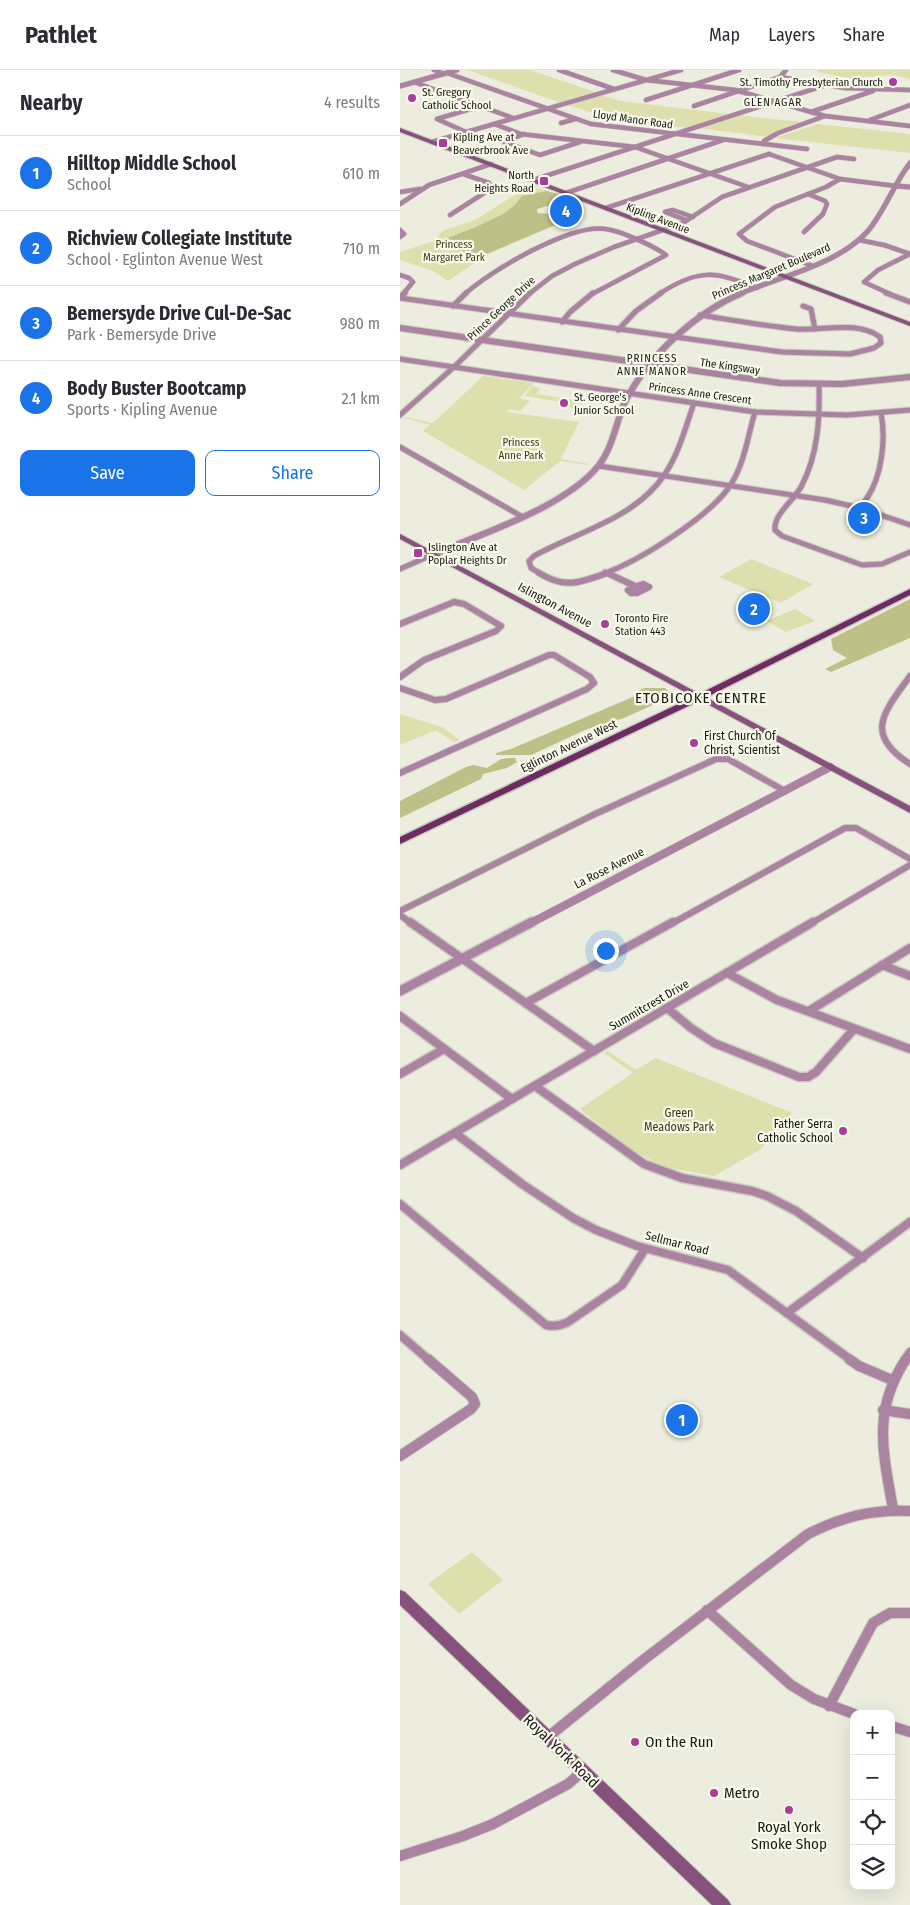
<!DOCTYPE html>
<html lang="en">
<head>
<meta charset="utf-8">
<style>
	body { margin:0; font-family:"Fira Sans Condensed",sans-serif; background:#f7f7f7; color:#2b2b33 }
	.controls { position:absolute; right:15px; bottom:15px; display:grid; overflow:hidden; border-radius:10px; box-shadow:0 5px 20px #0002 }
	.controls button { width:45px; height:45px; display:grid; place-items:center; padding:0; border:0; border-bottom:1px solid #e1e1e2; background:#fff; color:#2b2b33; font:25px sans-serif }
	.you { position:absolute; left:205px; top:880px; width:18px; height:18px; margin:-12px; border:4px solid #fff; border-radius:50%; background:#1a73e8; box-shadow:0 0 0 8px #1a73e833 }
	.badge { display:grid; place-items:center; width:32px; height:32px; border-radius:50%; background:#1a73e8; color:#fff; font-size:16px; font-weight:700 }
	.pin { position:absolute; translate:-50% -50%; border:2px solid #fff; box-shadow:0 1px 5px #0006 }
	.list { margin:0; padding:0; list-style:none }
	h2 { display:flex; justify-content:space-between; align-items:center; height:65px; margin:0; padding:0 20px; font-size:21px }
	h2 small { font-size:16px; font-weight:400; color:#7c7c81 }
	.list li { display:grid; grid-template-columns:32px 1fr auto; gap:15px; align-items:center; box-sizing:border-box; height:75px; padding:0 20px; border-top:1px solid #e1e1e2 }
	.list b { display:block; font-size:19px; white-space:nowrap }
	.list p { margin:0; font-size:16px; white-space:nowrap; color:#7c7c81 }
	.list em { font-size:16px; font-style:normal; color:#7c7c81 }
	.actions { display:flex; gap:10px; padding:15px 20px }
	.actions a { flex:1; padding:11px 0; border:1px solid #1a73e8; border-radius:10px; text-align:center; font-size:18px; color:#1a73e8 }
	.actions .main { background:#1a73e8; color:#fff }
	.icon { flex:none; width:28px; height:28px; fill:none; stroke:currentColor; stroke-width:2; stroke-linecap:round; stroke-linejoin:round }
	.map { position:relative; flex:none; width:510px; height:1835px; overflow:hidden }
	header { display:flex; align-items:center; gap:30px; box-sizing:border-box; height:70px; padding:0 25px; background:#fff; border-bottom:1px solid #e1e1e2 }
	header strong { font-size:24px }
	nav { display:flex; gap:28px; margin-inline-start:auto; font-size:18px }
	main { display:flex }
	aside { flex:1; background:#fff }
	.map>svg:first-child { display:block }
</style>
</head>
<body>
<header>
<strong>Pathlet</strong>
<nav><a>Map</a><a>Layers</a><a>Share</a></nav>
</header>
<main>
<aside>
<h2>Nearby<small>4 results</small></h2>
<ul class="list">
<li><span class="badge">1</span><div><b>Hilltop Middle School</b><p>School</p></div><em>610 m</em></li>
<li><span class="badge">2</span><div><b>Richview Collegiate Institute</b><p>School · Eglinton Avenue West</p></div><em>710 m</em></li>
<li><span class="badge">3</span><div><b>Bemersyde Drive Cul-De-Sac</b><p>Park · Bemersyde Drive</p></div><em>980 m</em></li>
<li><span class="badge">4</span><div><b>Body Buster Bootcamp</b><p>Sports · Kipling Avenue</p></div><em>2.1 km</em></li>
</ul>
<div class="actions"><a class="main">Save</a><a>Share</a></div>
</aside>
<div class="map">
<svg width="510" height="1835" viewBox="0 0 510 1835">
	<rect width="100%" height="100%" fill="#ecedde"/>
	<g fill="#dddfac">
		<path d="M68,0H130L198,23L161,33Z"/>
		<path d="M417,0H510V9L495,5L448,8L418,2Z"/>
		<path d="M200,25L221,31L329,44L289,58L209,48L165,34Z"/>
		<path d="M337,45L409,53L368,67L298,58Z"/>
		<path d="M417,54L510,64V83L375,68Z"/>
		<path d="M136,117L167,128L125,142L156,155L86,185L48,211L33,201L0,190V182L34,171L42,161L75,150L118,123Z"/>
		<path d="M83,306L134,313L119,328L130,331L120,341L109,339L106,342L179,352L161,389L189,394L188,395L160,391L124,420L23,361L30,355L4,348L6,347L33,353Z"/>
		<path d="M132,316L141,318L136,324L181,331L173,340L167,333L125,326Z"/>
		<path d="M351,489L413,514L381,533L319,507Z"/>
		<path d="M395,539L415,551L386,562L367,551Z"/>
		<path d="M0,644L42,657L60,670L54,672L36,660L0,675Z"/>
		<path d="M208,981L236,1000L256,988L392,1043L361,1079L314,1106L265,1097L230,1079L180,1039L233,1003L204,983Z"/>
		<path d="M72,1482L103,1510L59,1544L28,1514Z"/>
	</g>
	<g fill="#bec088">
		<path d="M147,121L158,124L163,128L160,132L137,139L138,143L166,145L155,149V155L84,185L46,178L40,171L76,157L103,144L114,136L122,126Z"/>
		<path d="M510,529V568L431,602L425,599L447,588L433,580L431,569Z"/>
		<path d="M244,618H265L273,626L224,648L185,660L131,685H96V683L111,679L235,626V622Z"/>
		<path d="M110,688H115L117,692L107,698L83,704L81,709L0,748V731L66,697L73,695L87,698L101,689Z"/>
	</g>
	<g fill="none" stroke-linecap="round" stroke-linejoin="round">
		<defs>
			<g id="minor-far4">
				<path d="M34,0L44,4"/>
				<path d="M159,0L214,19"/>
				<path d="M213,0L246,10L335,20L425,46L510,56"/>
				<path d="M386,0L380,7L445,18L510,20"/>
				<path d="M47,3L191,54L407,79"/>
				<path d="M14,12L113,48"/>
				<path d="M246,30L339,0"/>
				<path d="M294,36L380,7"/>
				<path d="M411,42L473,21"/>
				<path d="M470,50L510,35"/>
				<path d="M161,53L175,49"/>
				<path d="M94,54L121,64L235,77L348,117"/>
				<path d="M66,62L37,49L80,36"/>
				<path d="M124,64L104,72L140,85L180,72"/>
				<path d="M32,72L281,0"/>
				<path d="M363,74L364,71L378,63L425,46"/>
				<path d="M369,84L440,109L496,116"/>
				<path d="M133,110L426,15"/>
				<path d="M0,122L20,119"/>
				<path d="M166,123L323,70"/>
				<path d="M0,134L29,115L91,94"/>
				<path d="M206,138L369,84"/>
				<path d="M50,145L92,118L89,113L63,104"/>
				<path d="M286,150L265,142L273,140L293,147"/>
				<path d="M0,160L4,164L0,167"/>
				<path d="M404,162L423,144L427,134L425,131L408,124"/>
				<path d="M459,170L484,175L510,184"/>
				<path d="M413,196L347,171L339,164L375,137L426,117L440,109"/>
				<path d="M0,205L9,208L13,212L3,224"/>
				<path d="M65,224C90,201 171,153 206,159C221,161 254,176 266,185L192,224"/>
				<path d="M129,224L152,206L175,194L214,177L283,153L322,127L437,87L454,89"/>
				<path d="M259,224C299,198 315,201 357,218"/>
				<path d="M490,224L464,212L478,200L510,184"/>
			</g>
			<g id="minor-far3">
				<path d="M486,223L510,232"/>
				<path d="M0,227L5,223"/>
				<path d="M0,228L382,282L450,284L474,278L481,273L480,267C457,250 423,261 396,259C364,256 332,250 300,245"/>
				<path d="M53,236L66,223"/>
				<path d="M403,236L411,239L415,259"/>
				<path d="M162,252L170,242L193,223"/>
				<path d="M218,260L236,241L261,223"/>
				<path d="M0,289L355,342L447,345L510,340"/>
				<path d="M419,314C420,348 418,384 402,415C396,429 373,444 375,460L382,466L462,495L482,494L510,482"/>
				<path d="M481,343C486,369 482,406 467,428C462,436 455,442 449,449C460,458 471,451 482,445"/>
				<path d="M0,345L54,297L130,223"/>
				<path d="M0,377L121,446"/>
				<path d="M199,396L425,430L460,438L510,455"/>
				<path d="M0,499L34,484"/>
				<path d="M205,502L210,504"/>
				<path d="M141,504L131,498L129,491L134,486C179,461 235,449 265,404C279,383 286,356 294,333"/>
				<path d="M203,504C239,491 315,444 333,411C345,390 348,365 355,342"/>
			</g>
			<g id="minor-far2">
				<path d="M139,503C165,519 179,513 207,503"/>
				<path d="M207,503L235,516"/>
				<path d="M243,514L249,517L237,523H231L228,520Z"/>
				<path d="M0,554L54,532L64,534L101,556L96,561L24,590L0,607"/>
				<path d="M510,606C484,642 463,664 510,694"/>
				<path d="M0,618L35,630L46,629L149,585H154L190,607L194,613L187,619L0,703"/>
				<path d="M0,841L193,745L316,689H328L385,721"/>
				<path d="M0,845L12,854"/>
				<path d="M271,854L445,758H456L510,789"/>
				<path d="M410,854L510,795"/>
			</g>
			<g id="minor-far1">
				<path d="M10,852L194,981"/>
				<path d="M482,895L510,906"/>
				<path d="M327,903L377,930L510,979"/>
				<path d="M126,933L273,852"/>
				<path d="M267,938L291,958L314,973L399,1007H408L416,1002L454,959"/>
				<path d="M409,941L510,878"/>
				<path d="M0,946L112,1029"/>
				<path d="M0,1004L44,979"/>
				<path d="M135,1016L244,1094L282,1108L352,1121L367,1126L396,1141L463,1188"/>
				<path d="M55,1063L122,1114L173,1148L196,1160L237,1176L328,1200L451,1290"/>
				<path d="M0,1095L413,852"/>
				<path d="M0,1134L146,1255C154,1257 160,1256 168,1252L222,1215L245,1179"/>
				<path d="M387,1243L510,1152"/>
				<path d="M0,1265L29,1290"/>
				<path d="M505,1290L510,1282"/>
			</g>
			<g id="minor">
				<path d="M449,1289L459,1296L492,1310"/>
				<path d="M483,1340L510,1344"/>
				<path d="M0,1386L71,1339L75,1334L72,1327L28,1289"/>
				<path d="M493,1439C483,1382 472,1341 506,1289"/>
				<path d="M307,1540L391,1615L414,1629L454,1644"/>
				<path d="M429,1636L473,1553L490,1543H510"/>
				<path d="M491,1656L510,1662"/>
				<path d="M148,1667L242,1591L408,1464C442,1447 472,1439 510,1441"/>
				<path d="M0,1786L63,1766L93,1754L168,1714L183,1701"/>
			</g>
			<g id="tertiary-far3">
				<path d="M0,16L57,0"/>
				<path d="M496,116L510,117"/>
				<path d="M339,224C379,207 437,195 467,162C485,141 493,115 510,93"/>
			</g>
			<g id="tertiary-far2">
				<path d="M0,258L380,313L442,314L510,307"/>
				<path d="M34,484C83,463 166,437 199,395C213,377 216,352 225,332C248,286 295,243 342,223"/>
			</g>
			<path id="tertiary-far1" d="M129,854L430,697"/>
			<path id="tertiary" d="M0,921L132,852"/>
			<g id="secondary">
				<path d="M0,58L510,252V256L0,62Z"/>
				<path d="M0,464L510,736V743L0,469Z"/>
				<path d="M0,1520L5,1522L328,1830L331,1835H312L0,1535Z"/>
			</g>
			<path id="primary" d="M510,519V525L303,629L0,774V767L297,625Z"/>
		</defs>
		<use href="#minor-far4" stroke="#cacbbe" stroke-width="5.5"/>
		<use href="#minor-far3" stroke="#cacbbe" stroke-width="7"/>
		<use href="#minor-far2" stroke="#cacbbe" stroke-width="8"/>
		<use href="#minor-far1" stroke="#cacbbe" stroke-width="11"/>
		<use href="#minor" stroke="#cacbbe" stroke-width="12"/>
		<use href="#tertiary-far3" stroke="#cacbbe" stroke-width="6"/>
		<use href="#tertiary-far2" stroke="#cacbbe" stroke-width="8"/>
		<use href="#tertiary-far1" stroke="#cacbbe" stroke-width="9"/>
		<use href="#tertiary" stroke="#cacbbe" stroke-width="12"/>
		<use href="#secondary" stroke="#cacbbe" stroke-width="2"/>
		<use href="#primary" stroke="#cacbbe" stroke-width="3"/>
		<use href="#minor-far4" stroke="#a983a0" stroke-width="4.5"/>
		<use href="#minor-far3" stroke="#a983a0" stroke-width="5"/>
		<use href="#minor-far2" stroke="#a983a0" stroke-width="6"/>
		<use href="#minor-far1" stroke="#a983a0" stroke-width="8"/>
		<use href="#minor" stroke="#a983a0" stroke-width="10"/>
		<use href="#tertiary-far3" stroke="#a983a0" stroke-width="5"/>
		<use href="#tertiary-far2" stroke="#a983a0" stroke-width="6"/>
		<use href="#tertiary-far1" stroke="#a983a0" stroke-width="8"/>
		<use href="#tertiary" stroke="#a983a0" stroke-width="9"/>
		<use href="#secondary" fill="#86517c" fill-rule="evenodd"/>
		<use href="#primary" fill="#6c2c61" fill-rule="evenodd"/>
	</g>
	<g fill="#ab3c9a" stroke="#f9faeb" stroke-width="2">
		<circle cx="493" cy="12" r="5"/>
		<circle cx="12" cy="28" r="5"/>
		<rect x="38" y="68" width="10" height="10" rx="2.5"/>
		<rect x="139" y="106" width="10" height="10" rx="2.5"/>
		<circle cx="164" cy="333" r="5"/>
		<rect x="13" y="478" width="10" height="10" rx="2.5"/>
		<circle cx="205" cy="554" r="5"/>
		<circle cx="294" cy="673" r="5"/>
		<circle cx="443" cy="1061" r="5"/>
		<circle cx="235" cy="1672" r="5"/>
		<circle cx="314" cy="1723" r="5"/>
		<circle cx="389" cy="1740" r="5"/>
	</g>
	<g text-anchor="middle" stroke-width="4.5" stroke-linejoin="round" paint-order="stroke">
		<g font-size="11" fill="#191914" stroke="#f9faeb" text-anchor="start">
			<text x="483" y="16" text-anchor="end">St. Timothy Presbyterian Church</text>
			<text x="22" y="26">St. Gregory<tspan x="22" dy="13">Catholic School</tspan></text>
			<text x="53" y="71">Kipling Ave at<tspan x="53" dy="13">Beaverbrook Ave</tspan></text>
			<text x="134" y="109" text-anchor="end">North<tspan x="134" dy="13">Heights Road</tspan></text>
			<text x="174" y="331">St. George's<tspan x="174" dy="13">Junior School</tspan></text>
			<text x="28" y="481">Islington Ave at<tspan x="28" dy="13">Poplar Heights Dr</tspan></text>
			<text x="215" y="552">Toronto Fire<tspan x="215" dy="13">Station 443</tspan></text>
		</g>
		<g font-size="11" letter-spacing="1" fill="#191914" stroke="#f9faeb">
			<text x="373" y="36">GLEN AGAR</text>
			<text x="252" y="292">PRINCESS<tspan x="252" dy="13">ANNE MANOR</tspan></text>
		</g>
		<g font-size="11" fill="#191914" stroke="#f9faeb">
			<text transform="translate(233 49) rotate(8)" y="4">Lloyd Manor Road</text>
			<text transform="translate(258 148) rotate(21)" y="4">Kipling Avenue</text>
			<text transform="translate(371 201) rotate(-23)" y="4">Princess Margaret Boulevard</text>
			<text transform="translate(101 238) rotate(-43)" y="4">Prince George Drive</text>
			<text transform="translate(330 296) rotate(8)" y="4">The Kingsway</text>
			<text transform="translate(300 323) rotate(8)" y="4">Princess Anne Crescent</text>
		</g>
		<g font-size="11" fill="#3b3b0f" stroke="#f9faeb">
			<text x="54" y="178">Princess<tspan x="54" dy="13">Margaret Park</tspan></text>
			<text x="121" y="376">Princess<tspan x="121" dy="13">Anne Park</tspan></text>
		</g>
		<g font-size="12" fill="#191914" stroke="#f9faeb">
			<text transform="translate(155 535) rotate(28)" y="4">Islington Avenue</text>
			<text transform="translate(169 676) rotate(-26)" y="4">Eglinton Avenue West</text>
			<text transform="translate(209 798) rotate(-27)" y="4">La Rose Avenue</text>
			<text transform="translate(249 935) rotate(-30)" y="4">Summitcrest Drive</text>
			<text transform="translate(277 1173) rotate(14)" y="4">Sellmar Road</text>
		</g>
		<g font-size="12" fill="#191914" stroke="#f9faeb" text-anchor="start">
			<text x="304" y="670">First Church Of<tspan x="304" dy="14">Christ, Scientist</tspan></text>
			<text x="433" y="1058" text-anchor="end">Father Serra<tspan x="433" dy="14">Catholic School</tspan></text>
		</g>
		<g font-size="12" fill="#3b3b0f" stroke="#f9faeb">
			<text x="279" y="1047">Green<tspan x="279" dy="14">Meadows Park</tspan></text>
		</g>
		<g font-size="15" letter-spacing="1" fill="#191914" stroke="#f9faeb">
			<text x="301" y="633">ETOBICOKE CENTRE</text>
		</g>
		<g font-size="15" fill="#191914" stroke="#f9faeb" text-anchor="start">
			<text x="245" y="1677">On the Run</text>
			<text x="324" y="1728">Metro</text>
			<text x="389" y="1762" text-anchor="middle">Royal York<tspan x="389" dy="17">Smoke Shop</tspan></text>
		</g>
		<g font-size="15" fill="#191914" stroke="#f9faeb">
			<text transform="translate(161 1681) rotate(44)" y="5">Royal York Road</text>
		</g>
	</g>
</svg>
<div class="controls">
<button>+</button>
<button>−</button>
<button><svg class="icon" aria-label="locate" viewBox="0 0 24 24"><circle cx="12" cy="12" r="6"/><path d="M12 2v4M12 18v4M2 12h4M18 12h4"/></svg></button>
<button><svg class="icon" aria-label="layers" viewBox="0 0 24 24"><path d="M12 4l9 5-9 5-9-5zM3 14l9 5 9-5"/></svg></button>
</div>
<div class="you"></div>
<div class="pin badge" style="left:282px;top:1350px">1</div>
<div class="pin badge" style="left:354px;top:539px">2</div>
<div class="pin badge" style="left:464px;top:448px">3</div>
<div class="pin badge" style="left:166px;top:141px">4</div>
</div>
</main>
</body>
</html>
